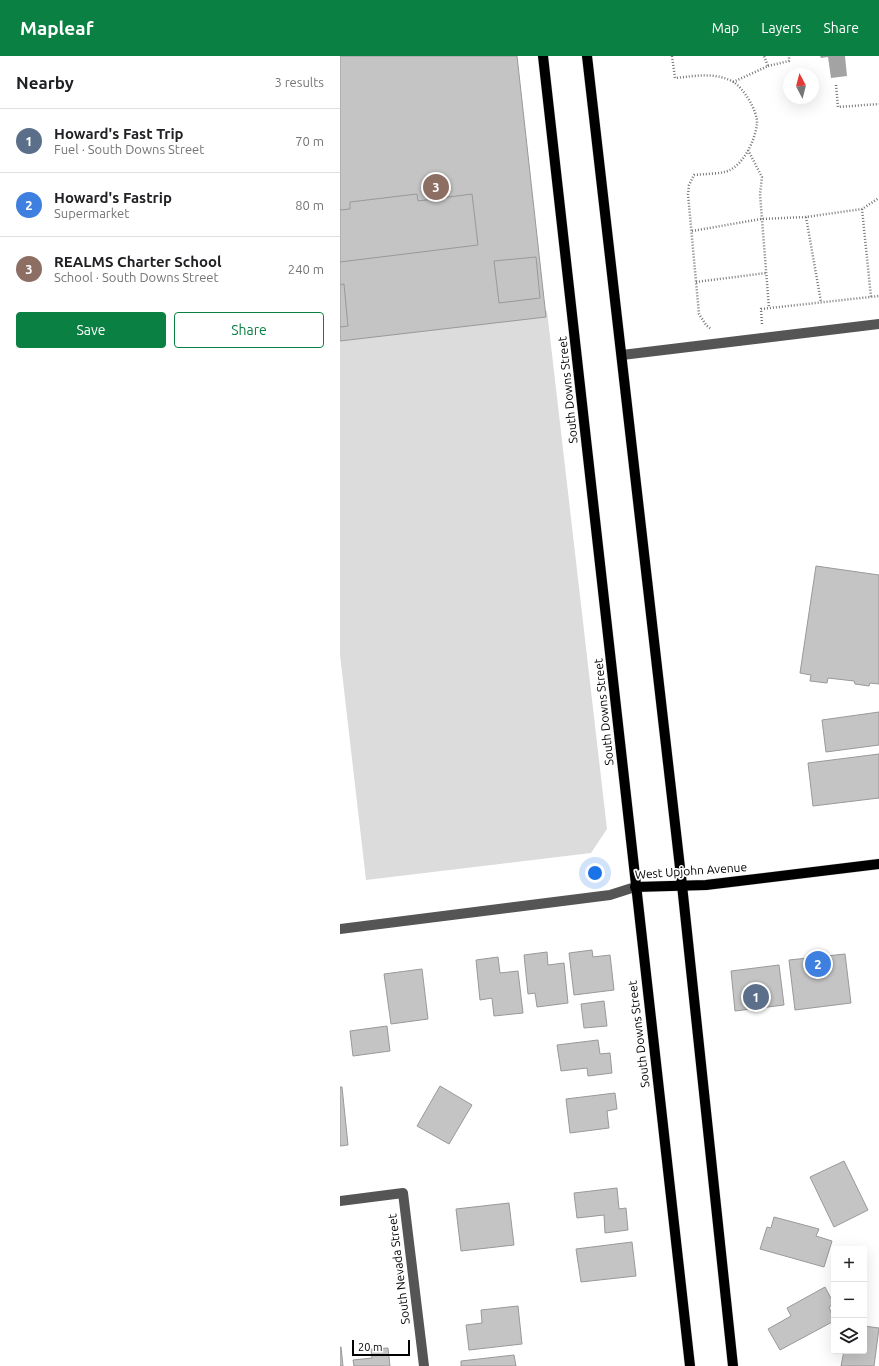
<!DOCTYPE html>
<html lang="en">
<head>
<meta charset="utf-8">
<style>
	body { margin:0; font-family:Ubuntu,sans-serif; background:#f2f2f2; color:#202124 }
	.controls { position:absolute; right:12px; bottom:12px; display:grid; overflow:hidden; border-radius:4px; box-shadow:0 4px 16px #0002 }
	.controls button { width:36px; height:36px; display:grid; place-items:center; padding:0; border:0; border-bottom:1px solid #e0e0e0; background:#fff; color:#202124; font:20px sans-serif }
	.compass { position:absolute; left:443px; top:12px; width:36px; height:36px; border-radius:50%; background:#fff; box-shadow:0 4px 16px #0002; rotate:353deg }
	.scale { position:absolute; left:12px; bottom:10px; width:58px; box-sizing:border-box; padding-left:4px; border:2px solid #000; border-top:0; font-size:11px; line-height:14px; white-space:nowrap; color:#000; -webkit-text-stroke:3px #fff; paint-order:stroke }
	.you { position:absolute; left:255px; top:817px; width:14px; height:14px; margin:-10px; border:3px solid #fff; border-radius:50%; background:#1a73e8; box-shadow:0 0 0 6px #1a73e833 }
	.badge { display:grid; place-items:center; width:26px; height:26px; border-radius:50%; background:#0b8043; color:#fff; font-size:13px; font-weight:700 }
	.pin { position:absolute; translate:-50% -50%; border:2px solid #fff; box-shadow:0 1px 4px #0006 }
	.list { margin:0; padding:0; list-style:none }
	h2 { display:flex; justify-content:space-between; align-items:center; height:52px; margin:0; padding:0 16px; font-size:17px }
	h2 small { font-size:13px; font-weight:400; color:#757577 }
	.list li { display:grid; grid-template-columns:26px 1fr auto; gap:12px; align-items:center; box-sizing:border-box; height:64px; padding:0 16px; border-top:1px solid #e0e0e0 }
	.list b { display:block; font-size:15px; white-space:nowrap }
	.list p { margin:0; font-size:13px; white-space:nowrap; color:#757577 }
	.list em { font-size:13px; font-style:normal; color:#757577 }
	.actions { display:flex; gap:8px; padding:12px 16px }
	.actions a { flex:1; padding:9px 0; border:1px solid #0b8043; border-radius:4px; text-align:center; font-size:14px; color:#0b8043 }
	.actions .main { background:#0b8043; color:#fff }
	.icon { flex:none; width:22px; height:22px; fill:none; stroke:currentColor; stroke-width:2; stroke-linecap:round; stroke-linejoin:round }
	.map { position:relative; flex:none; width:539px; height:1310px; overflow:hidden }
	header { display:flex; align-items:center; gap:24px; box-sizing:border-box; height:56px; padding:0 20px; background:#0b8043; color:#fff }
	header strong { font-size:19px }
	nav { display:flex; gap:22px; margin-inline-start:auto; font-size:14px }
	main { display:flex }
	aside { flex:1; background:#fff }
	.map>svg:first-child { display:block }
</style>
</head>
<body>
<header>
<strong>Mapleaf</strong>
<nav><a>Map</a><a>Layers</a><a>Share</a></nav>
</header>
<main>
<aside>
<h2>Nearby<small>3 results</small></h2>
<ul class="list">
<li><span class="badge" style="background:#5c6f8a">1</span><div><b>Howard's Fast Trip</b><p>Fuel · South Downs Street</p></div><em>70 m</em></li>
<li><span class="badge" style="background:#3f7fe0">2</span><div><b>Howard's Fastrip</b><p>Supermarket</p></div><em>80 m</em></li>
<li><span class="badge" style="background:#8d6e63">3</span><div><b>REALMS Charter School</b><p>School · South Downs Street</p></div><em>240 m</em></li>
</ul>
<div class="actions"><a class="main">Save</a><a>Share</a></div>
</aside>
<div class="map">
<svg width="539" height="1310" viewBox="0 0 539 1310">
	<rect width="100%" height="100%" fill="#fff"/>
	<path fill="#dcdcdc" d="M207,255L267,773L251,797L26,824L0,599V284Z"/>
	<path fill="#a3a3a3" d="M480,0H505L507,20L491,22L488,1L481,2Z"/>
	<g fill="#c4c4c4" stroke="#999">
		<path d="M0,0H177L206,261L0,285Z"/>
		<path d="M77,138L78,145L132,138L138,189L0,206V154L10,153V146Z"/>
		<path d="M196,201L200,242L159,247L154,205Z"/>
		<path d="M4,228L8,270L0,271V229Z"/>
		<path d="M476,510L539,519V628L530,627L529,630L515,628L514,625L488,622L487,627L470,625L471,619L460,617Z"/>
		<path d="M539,656V689L486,696L482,664Z"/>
		<path d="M539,698V742L473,750L468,707Z"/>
		<path d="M252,894L253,901L270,899L274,934L234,939L229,897Z"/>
		<path d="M207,896L208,909L224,907L228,947L197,951L195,937L188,938L184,899Z"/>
		<path d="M505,898L511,947L455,954L449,904Z"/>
		<path d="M158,901L160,917L178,915L183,957L154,960L152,942L140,944L136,904Z"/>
		<path d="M439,909L444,949L395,955L391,915Z"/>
		<path d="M82,913L88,963L51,968L44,918Z"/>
		<path d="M264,945L267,970L244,972L241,948Z"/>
		<path d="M47,970L50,995L13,1000L10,975Z"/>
		<path d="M258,984L260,998L270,997L272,1017L248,1020L247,1012L221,1015L217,989Z"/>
		<path d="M100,1030L132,1049L109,1088L77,1070Z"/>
		<path d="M0,1031H2L8,1089L0,1090Z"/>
		<path d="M275,1037L277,1053L267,1055L269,1072L230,1077L226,1043Z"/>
		<path d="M504,1105L528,1154L494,1171L470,1121Z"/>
		<path d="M277,1132L279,1153L286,1152L288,1174L265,1177L264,1159L237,1162L234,1137Z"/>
		<path d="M169,1147L174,1189L121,1195L116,1153Z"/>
		<path d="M434,1161L479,1173L476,1180L492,1185L484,1211L420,1193L427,1171L431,1172Z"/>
		<path d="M292,1186L296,1220L241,1226L236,1193Z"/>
		<path d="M485,1231L494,1248L489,1251L494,1265L440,1294L428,1273L451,1260L447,1252Z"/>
		<path d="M178,1250L182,1288L129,1294L126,1269L142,1267L141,1254Z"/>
		<path d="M524,1270L539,1272L534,1310H501L504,1295H524Z"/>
		<path d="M0,1291H1L3,1310H0Z"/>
		<path d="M48,1292L50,1310H14L13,1304L32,1302L31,1293Z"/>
		<path d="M174,1299L176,1310H121V1305Z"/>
	</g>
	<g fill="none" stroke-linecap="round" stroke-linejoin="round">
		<defs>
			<g id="major">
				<path d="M203,0L350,1310"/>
				<path d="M247,0L342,829L393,1310"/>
				<path d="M295,831L366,829L539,808"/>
			</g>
		</defs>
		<use href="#major" stroke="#dbdbdb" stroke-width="11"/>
		<g stroke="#777" stroke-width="2.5" stroke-dasharray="1 2" stroke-linecap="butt">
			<path d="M332,0L335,22C356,20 372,16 392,25C403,31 418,55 417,68C415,84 405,106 390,114C383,118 363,118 354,119L349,129L348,138L359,258L366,269L371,273"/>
			<path d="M428,10L449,5V0"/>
			<path d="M393,26L428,10L424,0"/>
			<path d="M496,29L498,51L539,48"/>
			<path d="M408,94L422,121L420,138L429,252"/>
			<path d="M522,153L531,241"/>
			<path d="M466,161L481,246"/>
			<path d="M352,175L421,163L466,161L522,153L539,142"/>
			<path d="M356,226L426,217"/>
			<path d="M422,268L421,253L539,240"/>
		</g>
		<g stroke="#555" stroke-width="10">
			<path d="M282,299L539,268"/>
			<path d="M0,873L270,839L295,831"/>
			<path d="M0,1145L63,1137L84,1310"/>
		</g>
		<use href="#major" stroke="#000" stroke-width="10"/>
	</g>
	<g text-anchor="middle" stroke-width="3.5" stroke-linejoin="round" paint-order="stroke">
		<g font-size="12" fill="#000" stroke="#fff">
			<text transform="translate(228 334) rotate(-96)" y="4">South Downs Street</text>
			<text transform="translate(264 656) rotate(-96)" y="4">South Downs Street</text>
			<text transform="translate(351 815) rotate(-4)" y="4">West Upjohn Avenue</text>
			<text transform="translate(299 978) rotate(-97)" y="4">South Downs Street</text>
			<text transform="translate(59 1213) rotate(-97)" y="4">South Nevada Street</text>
		</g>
	</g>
</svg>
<div class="controls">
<button>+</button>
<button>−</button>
<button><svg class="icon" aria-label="layers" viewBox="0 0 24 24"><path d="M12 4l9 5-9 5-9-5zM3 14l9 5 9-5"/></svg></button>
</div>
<svg class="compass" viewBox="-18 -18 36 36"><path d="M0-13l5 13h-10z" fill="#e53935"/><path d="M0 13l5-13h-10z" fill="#757577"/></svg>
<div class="scale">20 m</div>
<div class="you"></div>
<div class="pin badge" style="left:416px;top:941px;background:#5c6f8a">1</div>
<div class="pin badge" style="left:478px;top:908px;background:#3f7fe0">2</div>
<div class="pin badge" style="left:96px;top:131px;background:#8d6e63">3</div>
</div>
</main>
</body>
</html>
